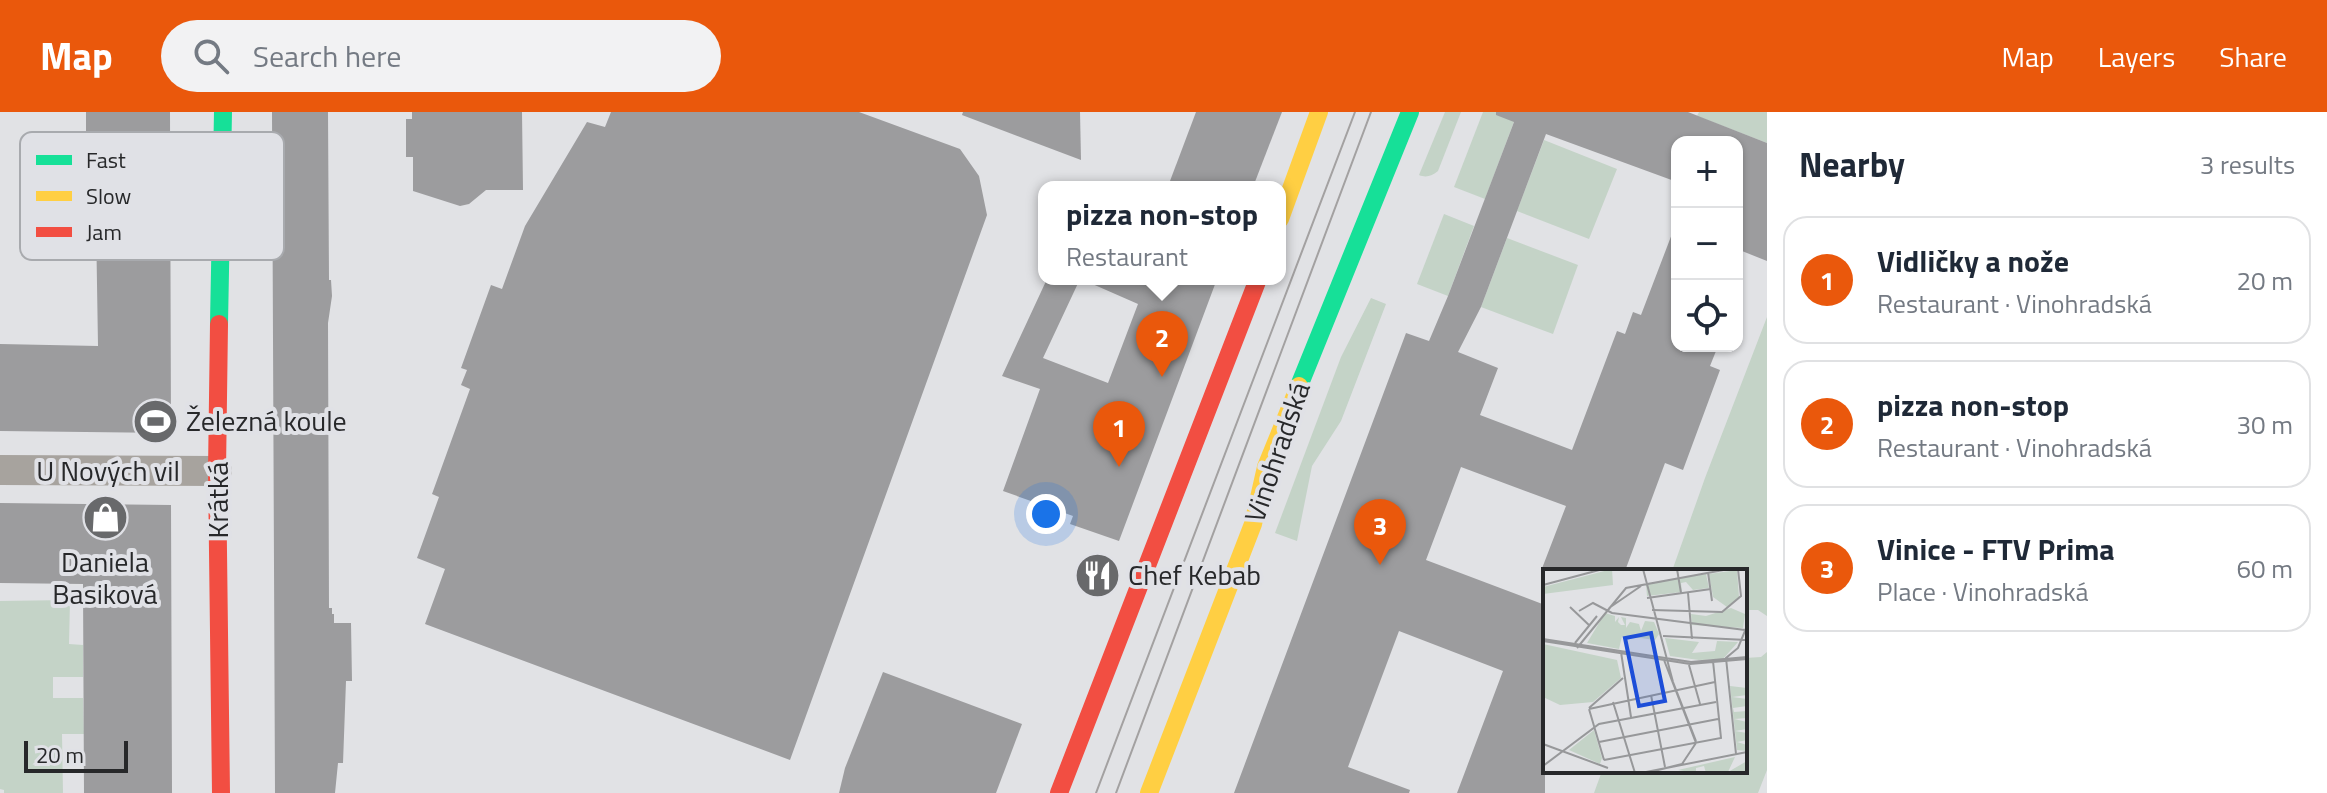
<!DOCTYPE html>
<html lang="en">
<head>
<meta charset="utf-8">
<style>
	body { margin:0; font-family:"Titillium Web",sans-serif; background:#f2f2f3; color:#1f2937 }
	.controls { position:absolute; right:24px; top:24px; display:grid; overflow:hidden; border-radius:16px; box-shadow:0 2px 6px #0004 }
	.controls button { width:72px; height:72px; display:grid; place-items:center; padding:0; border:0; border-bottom:2px solid #e0e1e3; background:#fff; color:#1f2937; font:40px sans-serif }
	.scale { position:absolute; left:24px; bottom:20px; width:104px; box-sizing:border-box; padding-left:8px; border:4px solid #27282a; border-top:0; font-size:22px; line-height:28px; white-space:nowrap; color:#27282a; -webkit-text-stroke:6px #e0e1e6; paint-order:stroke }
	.you { position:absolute; left:1046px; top:402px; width:28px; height:28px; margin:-20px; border:6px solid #fff; border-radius:50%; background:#1a73e8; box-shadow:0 0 0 12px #1a73e833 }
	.badge { display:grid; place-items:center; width:52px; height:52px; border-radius:50%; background:#ea580c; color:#fff; font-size:26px; font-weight:700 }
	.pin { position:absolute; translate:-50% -66px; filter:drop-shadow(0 2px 4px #0008) }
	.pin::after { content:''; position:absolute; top:42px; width:28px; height:24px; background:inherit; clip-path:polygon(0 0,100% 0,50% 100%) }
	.popup { position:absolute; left:1038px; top:69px; width:248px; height:104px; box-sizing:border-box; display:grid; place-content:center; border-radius:16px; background:#fff; filter:drop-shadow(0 2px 6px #0005); font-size:26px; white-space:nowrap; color:#747a83 }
	.popup b { font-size:30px; color:#1f2937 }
	.popup::after { content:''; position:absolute; left:50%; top:100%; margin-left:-16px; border:16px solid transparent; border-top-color:#fff }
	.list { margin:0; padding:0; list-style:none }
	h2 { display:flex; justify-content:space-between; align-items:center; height:104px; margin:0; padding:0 32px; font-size:34px }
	h2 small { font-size:26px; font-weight:400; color:#747a83 }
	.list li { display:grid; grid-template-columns:52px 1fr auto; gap:24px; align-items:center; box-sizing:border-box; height:128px; margin:0 16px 16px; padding:0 16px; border:2px solid #e0e1e3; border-radius:24px }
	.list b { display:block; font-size:30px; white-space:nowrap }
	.list p { margin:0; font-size:26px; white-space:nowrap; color:#747a83 }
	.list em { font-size:26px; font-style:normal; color:#747a83 }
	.icon { flex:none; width:44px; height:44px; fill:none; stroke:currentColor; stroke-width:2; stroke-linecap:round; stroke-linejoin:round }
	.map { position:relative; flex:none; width:1767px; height:681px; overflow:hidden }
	header { display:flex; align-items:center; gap:48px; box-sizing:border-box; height:112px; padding:0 40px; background:#ea580c; color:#fff }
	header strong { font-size:38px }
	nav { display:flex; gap:44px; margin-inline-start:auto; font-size:28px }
	.search { width:560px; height:72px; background:#f2f2f3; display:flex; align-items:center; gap:20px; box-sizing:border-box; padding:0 28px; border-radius:44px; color:#747a83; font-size:30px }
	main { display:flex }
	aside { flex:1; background:#fff }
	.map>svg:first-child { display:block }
</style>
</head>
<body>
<header>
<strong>Map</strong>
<div class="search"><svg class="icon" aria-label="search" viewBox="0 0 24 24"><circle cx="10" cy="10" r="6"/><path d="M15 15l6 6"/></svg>Search here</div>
<nav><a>Map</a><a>Layers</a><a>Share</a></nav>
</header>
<main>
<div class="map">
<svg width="1767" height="681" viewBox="0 0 1767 681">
	<rect width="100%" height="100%" fill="#e1e2e5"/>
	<g fill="#c4d3c7">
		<path d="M1445,0H1461L1438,59C1432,64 1426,66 1419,63Z"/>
		<path d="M1483,0H1512L1515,7L1485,87L1454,75Z"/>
		<path d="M1699,0H1767V31L1697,4Z"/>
		<path d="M1544,28L1617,57L1589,127L1517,99Z"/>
		<path d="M1444,102L1474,114L1448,184L1417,172Z"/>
		<path d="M1507,126L1578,153L1553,222L1481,195Z"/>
		<path d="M1371,186L1386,192L1341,309L1312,354L1297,429L1275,421L1341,245Z"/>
		<path d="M1767,205V504L1758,498H1745V459H1672L1705,366Z"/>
		<path d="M70,488L69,532L83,533V565H53V586H83L84,622H62L63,681H4V678L0,677V489Z"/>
		<path d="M1767,540V658L1758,681H1594L1602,659H1745V546L1761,545Z"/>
	</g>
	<g fill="#9c9c9e">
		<path d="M86,0H170L171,321L0,319V232L98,234L96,110H84V39H86Z"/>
		<path d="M272,0H328L329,168H331L332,184L328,211L329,496H332V502H334V511H351L352,569H346L343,651H338L335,681H275Z"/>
		<path d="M412,0H522L523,78H486L469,92L460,94L413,79V45H406V7H412Z"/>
		<path d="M611,0H859L960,37L979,64L987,103L790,648L425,512L445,457L417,446L439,385L432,382L470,277L461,273L467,258L461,256L491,173L502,177L525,114L587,10L605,15Z"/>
		<path d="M963,0H1080L1081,48L962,3Z"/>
		<path d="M1196,0H1282L1253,75H1184L1170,69Z"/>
		<path d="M1496,0H1688L1767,31V149L1737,137V30H1677V70L1546,22L1481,195L1458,240L1498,256L1480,303L1572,338L1617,219L1625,222L1633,200L1641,203L1675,114L1677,115V234H1718L1710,254L1720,258L1683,358L1665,351L1625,459H1541L1566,394L1461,355L1426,448L1545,493V681H1457L1503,559L1399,519L1348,655L1410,678L1409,681H1234L1406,221L1429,229L1448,184L1514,10L1496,3Z"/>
		<path d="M1047,167H1080L1043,246L1108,271L1138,192L1081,167H1217L1119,429L1070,412L1073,404L1003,379L1040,277L1002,264Z"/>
		<path d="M0,391L171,393L172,681H84L83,472L0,471Z"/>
		<path d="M883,560L1022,612L996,681H839L845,656Z"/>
	</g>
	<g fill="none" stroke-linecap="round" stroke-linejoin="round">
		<path stroke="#a7a39e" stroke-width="30" d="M0,358L217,359"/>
		<g stroke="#16e098" stroke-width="18">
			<path d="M219,212L223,0"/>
			<path d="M1299,274L1410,0"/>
		</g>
		<g stroke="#ffcf43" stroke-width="18">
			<path d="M1280,107L1319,0"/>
			<path d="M1149,681L1253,412L1266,355L1299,274"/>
		</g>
		<g stroke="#f24e42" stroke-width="18">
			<path d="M219,212L217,359L221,681"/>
			<path d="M1059,681L1258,167"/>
		</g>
		<g stroke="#a3a1a1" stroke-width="2">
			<path d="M1096,681L1355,0"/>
			<path d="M1116,681L1371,0"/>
		</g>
	</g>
	<defs>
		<symbol id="stadium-disc" viewBox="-11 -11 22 22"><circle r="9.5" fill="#68696b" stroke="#e0e1e6"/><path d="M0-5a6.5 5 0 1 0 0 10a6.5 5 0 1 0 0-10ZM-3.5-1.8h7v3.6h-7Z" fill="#fff"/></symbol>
		<symbol id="shop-disc" viewBox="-11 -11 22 22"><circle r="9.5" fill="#68696b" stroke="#e0e1e6"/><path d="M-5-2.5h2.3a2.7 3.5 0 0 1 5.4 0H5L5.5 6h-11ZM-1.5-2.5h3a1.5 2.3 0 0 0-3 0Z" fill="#fff"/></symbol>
		<symbol id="restaurant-disc" viewBox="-11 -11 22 22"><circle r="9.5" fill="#68696b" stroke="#e0e1e6"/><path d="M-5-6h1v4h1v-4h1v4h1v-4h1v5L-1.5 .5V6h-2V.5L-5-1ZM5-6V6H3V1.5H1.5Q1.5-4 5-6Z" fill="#fff"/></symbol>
	</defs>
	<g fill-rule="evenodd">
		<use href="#stadium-disc" x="130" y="284" width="51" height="51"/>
		<use href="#shop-disc" x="80" y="380" width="51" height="51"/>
		<use href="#restaurant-disc" x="1072" y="438" width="51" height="51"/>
	</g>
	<g text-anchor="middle" stroke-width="8" stroke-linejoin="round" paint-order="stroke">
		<g font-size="28" fill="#27282a" stroke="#e0e1e6" text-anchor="start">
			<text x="186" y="319">Železná koule</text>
			<text x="105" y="460" text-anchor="middle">Daniela<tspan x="105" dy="32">Basiková</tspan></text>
			<text x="1128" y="473">Chef Kebab</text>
		</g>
		<g font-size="28" fill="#27282a" stroke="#e0e1e6">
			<text transform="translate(1277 340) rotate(-71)" y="10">Vinohradská</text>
			<text x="108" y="369">U Nových vil</text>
			<text transform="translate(218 388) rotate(-90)" y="10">Krátká</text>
		</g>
	</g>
	<g transform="translate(1543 457)">
		<rect width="204" height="204" fill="#e1e2e5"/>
		<path d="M69,0L70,16L0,25V18ZM194,1L196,28L184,38L170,28L166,5ZM163,5L166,19L150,21L143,13L138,14L139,23L104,27L103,15ZM188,39L202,45L200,59L149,56L148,45L163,47ZM62,44L72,47V53L76,48L75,53L78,56H82L78,48L83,49V59L87,53L96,55L98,62L102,52L111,53L116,65L112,71L83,67L82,72L79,67L76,80L44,74ZM122,69L156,73L149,84L172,82L174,72L195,73L180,90L156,91L127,87ZM0,75L74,91L78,109L50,133L17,136L0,128ZM187,117L204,119V126L189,128L204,130V137L190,139L191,143L204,142V149L191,150L204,153V160L192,162L204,164V171L194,173L204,176V182L194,181ZM51,161L59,189L57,195L26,181ZM192,188L185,203L204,192V204H163L161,197L153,199V204L135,201Z" fill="#c4d3c7"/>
		<path fill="none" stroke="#97989a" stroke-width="2" d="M100,0L130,113L153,172M134,0L138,24M165,3L169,32M0,16L60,0M145,24L149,70M104,29L168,20M27,38L47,57M66,39L98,17M109,41L179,43L198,27L195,0M36,42L50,34L69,44L202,61M120,67L204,71M0,70L148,93L204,88M0,72L147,95L204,90M32,74L54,47M34,79L83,19L186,0M78,83L88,148M146,96L157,135M108,126L122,198M70,133L92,204M46,139L80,109M46,140L172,113M46,140L61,191M56,173L175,150M0,175L65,199M193,185L183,89L195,79L204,57M61,191L178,169L170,92M0,197L56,155L173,133M98,204L204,183M103,204L139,195L153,174L121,91"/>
		<path fill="#1d4ed8" fill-opacity="0.15" stroke="#1d4ed8" stroke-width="4" d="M108,64L122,132L96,137L82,69Z"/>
		<rect width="204" height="204" fill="none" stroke="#27282a" stroke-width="4"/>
	</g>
	<rect x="20" y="20" width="264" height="128" rx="12" fill="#e0e1e6" stroke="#a8aaae" stroke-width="2"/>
	<rect x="36" y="43" width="36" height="10" fill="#16e098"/>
	<rect x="36" y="79" width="36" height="10" fill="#ffcf43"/>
	<rect x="36" y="115" width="36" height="10" fill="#f24e42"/>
	<g font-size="22" fill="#27282a">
		<text x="86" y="56">Fast</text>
		<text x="86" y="92">Slow</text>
		<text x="86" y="128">Jam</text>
	</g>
</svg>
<div class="controls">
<button>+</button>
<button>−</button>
<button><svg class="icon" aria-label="locate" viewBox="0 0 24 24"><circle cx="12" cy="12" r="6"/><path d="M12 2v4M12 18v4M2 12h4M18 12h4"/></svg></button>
</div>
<div class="scale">20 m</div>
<div class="you"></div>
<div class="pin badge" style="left:1119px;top:355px">1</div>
<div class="pin badge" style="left:1162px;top:265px">2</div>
<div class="popup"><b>pizza non-stop</b>Restaurant</div>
<div class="pin badge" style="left:1380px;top:453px">3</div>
</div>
<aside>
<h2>Nearby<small>3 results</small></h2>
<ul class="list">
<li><span class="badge">1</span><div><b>Vidličky a nože</b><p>Restaurant · Vinohradská</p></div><em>20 m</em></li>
<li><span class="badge">2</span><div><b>pizza non-stop</b><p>Restaurant · Vinohradská</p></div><em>30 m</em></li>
<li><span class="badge">3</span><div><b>Vinice - FTV Prima</b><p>Place · Vinohradská</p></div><em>60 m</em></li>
</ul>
</aside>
</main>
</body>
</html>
